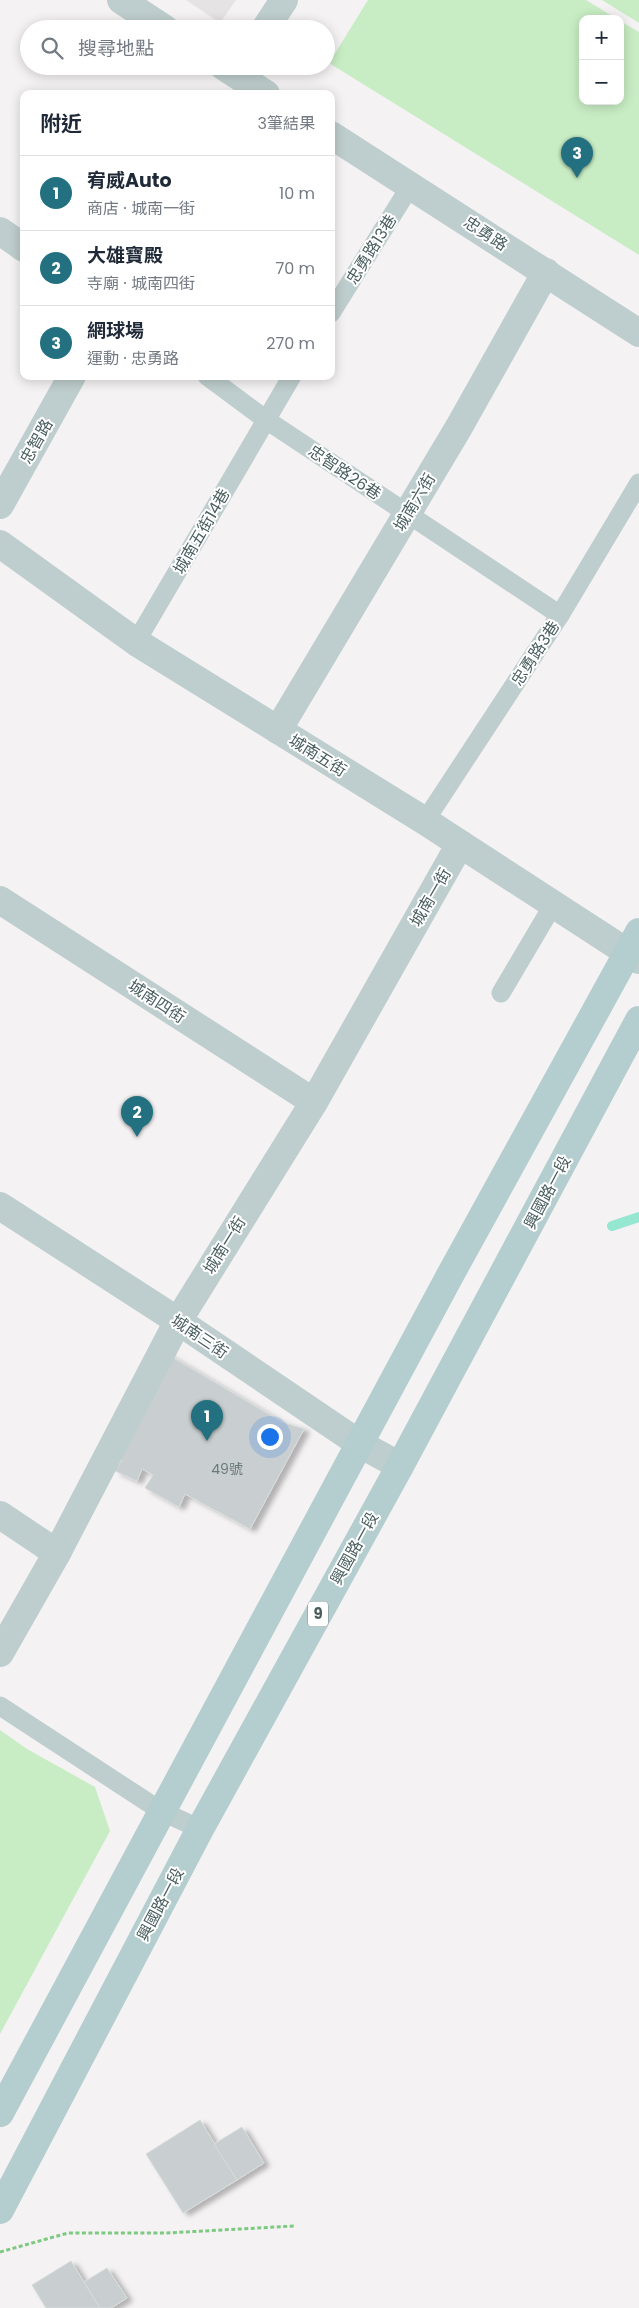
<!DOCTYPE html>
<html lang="zh-TW">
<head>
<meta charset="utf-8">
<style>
	body { margin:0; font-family:Poppins,"Noto Sans TC",sans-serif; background:#f6f6f7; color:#1f2937 }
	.controls { position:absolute; right:15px; top:15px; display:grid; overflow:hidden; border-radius:10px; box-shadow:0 2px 12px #0003 }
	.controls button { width:45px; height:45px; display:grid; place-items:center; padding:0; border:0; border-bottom:1px solid #e0e1e3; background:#fff; color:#1f2937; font:25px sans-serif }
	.you { position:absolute; left:269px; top:1436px; width:18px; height:18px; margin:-12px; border:4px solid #fff; border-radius:50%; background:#1a73e8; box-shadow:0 0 0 8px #1a73e833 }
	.badge { display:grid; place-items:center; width:32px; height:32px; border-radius:50%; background:#237180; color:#fff; font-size:16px; font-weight:700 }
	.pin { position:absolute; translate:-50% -41px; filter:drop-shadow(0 1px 2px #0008) }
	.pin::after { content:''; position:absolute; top:26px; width:18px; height:15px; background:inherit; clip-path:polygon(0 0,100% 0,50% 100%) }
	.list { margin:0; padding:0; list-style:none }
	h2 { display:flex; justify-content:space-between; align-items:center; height:65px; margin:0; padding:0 20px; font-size:21px }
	h2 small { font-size:16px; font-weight:400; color:#747a83 }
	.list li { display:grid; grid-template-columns:32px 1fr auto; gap:15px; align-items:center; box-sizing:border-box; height:75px; padding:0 20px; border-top:1px solid #e0e1e3 }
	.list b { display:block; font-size:19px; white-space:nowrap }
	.list p { margin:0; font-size:16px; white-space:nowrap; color:#747a83 }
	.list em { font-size:16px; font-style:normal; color:#747a83 }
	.icon { flex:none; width:28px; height:28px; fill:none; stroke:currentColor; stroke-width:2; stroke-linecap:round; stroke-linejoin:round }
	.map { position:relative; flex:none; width:639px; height:2308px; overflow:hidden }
	.search { position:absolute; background:#fff; box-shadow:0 2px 12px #0003; left:20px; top:20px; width:315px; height:55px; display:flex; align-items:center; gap:12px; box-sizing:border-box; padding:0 18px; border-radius:28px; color:#747a83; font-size:19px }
	.panel { position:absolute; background:#fff; box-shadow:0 2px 12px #0003; left:20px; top:90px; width:315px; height:290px; border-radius:10px }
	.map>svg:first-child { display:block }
</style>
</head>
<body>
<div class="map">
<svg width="639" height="2308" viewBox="0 0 639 2308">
	<defs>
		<filter id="shadow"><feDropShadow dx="5.5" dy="3" stdDeviation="2.5" flood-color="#0004"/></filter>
	</defs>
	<rect width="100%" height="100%" fill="#f4f2f3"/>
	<path fill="#e5e3e4" d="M186,0H236L220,23Z"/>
	<g fill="#c8edc4">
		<path d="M368,0H586L617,19H583V101H620V21L639,32V255L329,63Z"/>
		<path d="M602,0H639V23Z"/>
		<path d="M0,1730L27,1749L95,1787L110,1831L0,2034Z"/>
	</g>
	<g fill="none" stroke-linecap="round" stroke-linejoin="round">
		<path stroke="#95e7d1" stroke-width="10" d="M612,1226L639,1217"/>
	</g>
	<g fill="#c9cfd0" stroke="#d6dbdc" filter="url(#shadow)">
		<path d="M165,1353L282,1422L304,1429L250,1529L185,1494L179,1507L145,1488L153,1475L142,1469L137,1481L115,1471L122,1460L110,1453Z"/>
		<path d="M200,2120L237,2180L183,2213L146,2154Z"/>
		<path d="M242,2127L264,2163L237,2180L214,2144Z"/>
		<path d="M71,2261L84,2282L100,2308H46L32,2285Z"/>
		<path d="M107,2268L127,2298L111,2308H100L84,2282Z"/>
	</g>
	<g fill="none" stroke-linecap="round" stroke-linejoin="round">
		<path stroke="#7ec981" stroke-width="3" stroke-dasharray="4 2.5" stroke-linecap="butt" d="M0,2252L68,2233H167L294,2226"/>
		<g stroke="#becdcd" stroke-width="19">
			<path d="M331,313L411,185"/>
			<path d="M207,376L265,419L560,615"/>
			<path d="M136,642L292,376"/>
			<path d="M425,821L560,615L639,483"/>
			<path d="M501,993L553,905"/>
			<path d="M0,1706L161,1811L200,1829"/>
		</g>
		<g stroke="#becdcd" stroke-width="28">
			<path d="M121,0L165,29"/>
			<path d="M265,29L284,0"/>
			<path d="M223,66L266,94"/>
			<path d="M331,135L639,333"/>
			<path d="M0,231L24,248"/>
			<path d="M0,505L72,376"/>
			<path d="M0,544L136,642L425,821L639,960"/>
			<path d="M278,730L459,427L546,272"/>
			<path d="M0,900L314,1102"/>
			<path d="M0,1206L178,1321L360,1444L400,1466"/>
			<path d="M0,1515L57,1553"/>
			<path d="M0,1653L57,1553L178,1321L314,1102L460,844"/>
		</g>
		<g stroke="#b4cdce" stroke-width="28">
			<path d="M0,2113L448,1279L639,932"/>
			<path d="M0,2210L200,1829L400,1466L639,1020"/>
		</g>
	</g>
	<g text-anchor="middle" stroke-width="4" stroke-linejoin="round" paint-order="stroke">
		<g font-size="14" fill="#6a7a7a">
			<text x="227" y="1474">49號</text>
		</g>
		<rect fill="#fff" stroke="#808e8e" stroke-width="1" x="308" y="1601.5" width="20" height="25" rx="4"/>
		<g font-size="15" font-weight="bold" fill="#4a5e5e">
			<text x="318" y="1619">9</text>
		</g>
		<g font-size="16" fill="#4a5e5e" stroke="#fff">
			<text transform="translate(486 233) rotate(33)" y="6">忠勇路</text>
			<text transform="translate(371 249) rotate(-58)" y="6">忠勇路13巷</text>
			<text transform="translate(36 441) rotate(-61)" y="6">忠智路</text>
			<text transform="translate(345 472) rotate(34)" y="6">忠智路26巷</text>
			<text transform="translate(414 502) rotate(-59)" y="6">城南六街</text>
			<text transform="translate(201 531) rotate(-60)" y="6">城南五街14巷</text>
			<text transform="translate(535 653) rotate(-57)" y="6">忠勇路3巷</text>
			<text transform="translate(318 755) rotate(32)" y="6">城南五街</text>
			<text transform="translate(430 897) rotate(-60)" y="6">城南一街</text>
			<text transform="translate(157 1001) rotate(33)" y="6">城南四街</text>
			<text transform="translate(547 1192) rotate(-62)" y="6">興國路一段</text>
			<text transform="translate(224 1245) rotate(-58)" y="6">城南一街</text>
			<text transform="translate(200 1336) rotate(34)" y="6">城南三街</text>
			<text transform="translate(354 1548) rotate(-61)" y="6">興國路一段</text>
			<text transform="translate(160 1904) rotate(-62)" y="6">興國路一段</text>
		</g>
	</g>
</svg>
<div class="controls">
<button>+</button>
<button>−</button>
</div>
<div class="you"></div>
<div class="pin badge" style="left:207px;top:1441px">1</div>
<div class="pin badge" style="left:137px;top:1137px">2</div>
<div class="pin badge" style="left:577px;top:178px">3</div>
<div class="search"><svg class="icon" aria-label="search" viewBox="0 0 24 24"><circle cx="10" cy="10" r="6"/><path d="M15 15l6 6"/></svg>搜尋地點</div>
<section class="panel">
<h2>附近<small>3筆結果</small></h2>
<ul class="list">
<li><span class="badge">1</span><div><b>宥威Auto</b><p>商店 · 城南一街</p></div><em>10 m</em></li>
<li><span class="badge">2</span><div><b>大雄寶殿</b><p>寺廟 · 城南四街</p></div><em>70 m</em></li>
<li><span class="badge">3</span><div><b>網球場</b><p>運動 · 忠勇路</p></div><em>270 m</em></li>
</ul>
</section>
</div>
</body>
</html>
